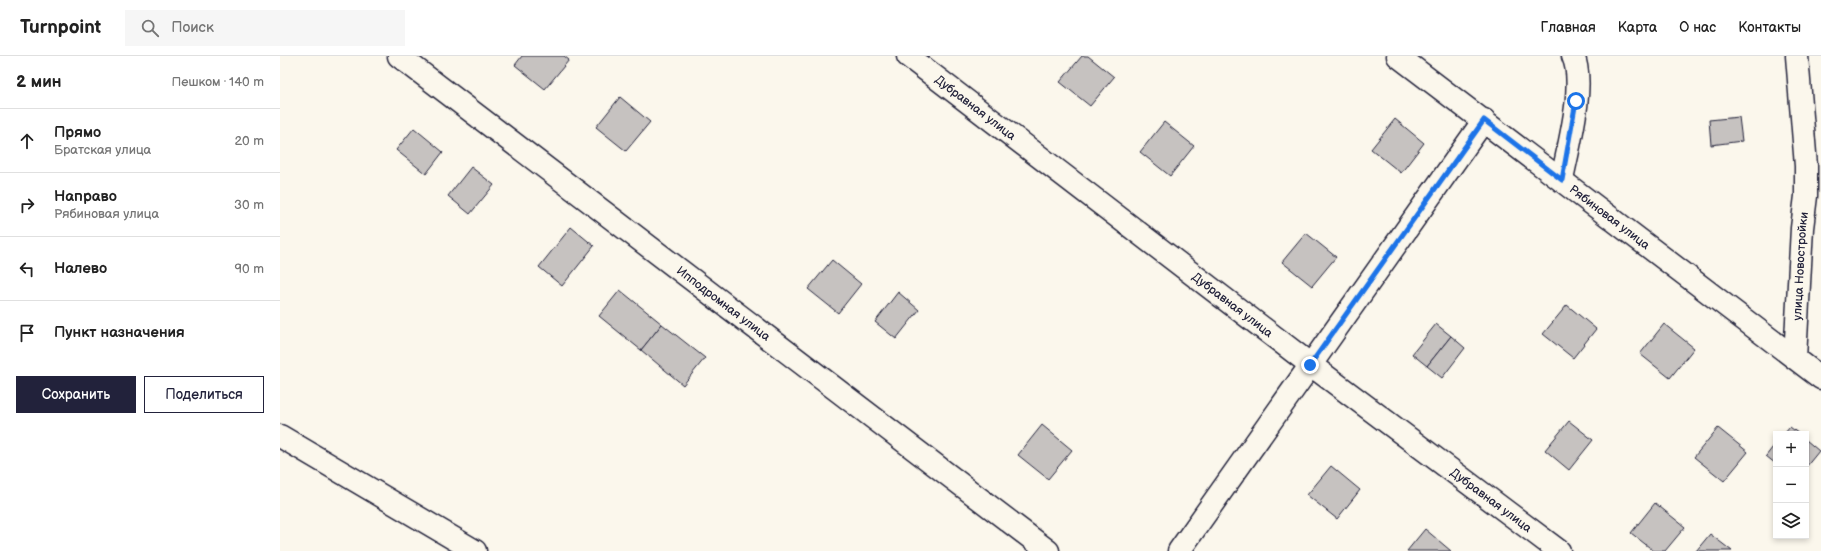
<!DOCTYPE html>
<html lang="ru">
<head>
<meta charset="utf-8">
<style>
	body { margin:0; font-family:"Balsamiq Sans",sans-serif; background:#f6f6f6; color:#222 }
	.controls { position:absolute; right:12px; bottom:12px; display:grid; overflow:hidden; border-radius:0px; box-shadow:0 2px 6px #0003 }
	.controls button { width:36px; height:36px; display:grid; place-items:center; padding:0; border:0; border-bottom:1px solid #e0e0e0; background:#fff; color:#222; font:20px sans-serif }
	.stop { position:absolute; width:12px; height:12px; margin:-9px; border:3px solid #1a73e8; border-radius:50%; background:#fff }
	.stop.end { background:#1a73e8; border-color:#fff; box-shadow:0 1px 4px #0008 }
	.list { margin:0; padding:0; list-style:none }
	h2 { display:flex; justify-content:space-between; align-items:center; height:52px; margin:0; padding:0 16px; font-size:17px }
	h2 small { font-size:13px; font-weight:400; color:#767676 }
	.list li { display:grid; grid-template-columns:26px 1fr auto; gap:12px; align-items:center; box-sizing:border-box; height:64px; padding:0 16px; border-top:1px solid #e0e0e0 }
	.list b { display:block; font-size:15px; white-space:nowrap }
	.list p { margin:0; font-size:13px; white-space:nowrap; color:#767676 }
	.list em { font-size:13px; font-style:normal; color:#767676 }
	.actions { display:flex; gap:8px; padding:12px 16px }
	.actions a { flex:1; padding:9px 0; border:1px solid #22223b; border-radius:0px; text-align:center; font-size:14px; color:#22223b }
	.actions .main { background:#22223b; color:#fff }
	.icon { flex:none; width:22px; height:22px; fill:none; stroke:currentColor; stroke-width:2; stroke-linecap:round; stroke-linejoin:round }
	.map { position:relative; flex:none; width:1541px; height:495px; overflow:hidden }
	header { display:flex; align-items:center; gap:24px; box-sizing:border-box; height:56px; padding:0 20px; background:#fff; border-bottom:1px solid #e0e0e0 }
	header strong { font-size:19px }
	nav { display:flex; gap:22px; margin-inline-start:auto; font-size:14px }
	.search { width:280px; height:36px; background:#f6f6f6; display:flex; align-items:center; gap:10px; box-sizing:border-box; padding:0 14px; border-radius:0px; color:#767676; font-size:15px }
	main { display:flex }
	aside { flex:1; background:#fff }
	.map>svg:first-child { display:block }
</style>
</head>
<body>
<header>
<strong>Turnpoint</strong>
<div class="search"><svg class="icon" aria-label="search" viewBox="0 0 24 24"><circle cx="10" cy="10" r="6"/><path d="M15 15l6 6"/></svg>Поиск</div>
<nav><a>Главная</a><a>Карта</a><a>О нас</a><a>Контакты</a></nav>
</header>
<main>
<aside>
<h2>2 мин<small>Пешком · 140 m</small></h2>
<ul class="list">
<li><svg class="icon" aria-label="ahead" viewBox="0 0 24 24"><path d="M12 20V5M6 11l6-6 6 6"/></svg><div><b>Прямо</b><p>Братская улица</p></div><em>20 m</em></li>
<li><svg class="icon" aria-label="right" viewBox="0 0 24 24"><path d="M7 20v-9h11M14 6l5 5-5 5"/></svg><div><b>Направо</b><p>Рябиновая улица</p></div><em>30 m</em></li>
<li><svg class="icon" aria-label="left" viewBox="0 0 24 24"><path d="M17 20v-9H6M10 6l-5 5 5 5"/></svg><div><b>Налево</b></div><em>90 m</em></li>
<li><svg class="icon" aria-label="arrive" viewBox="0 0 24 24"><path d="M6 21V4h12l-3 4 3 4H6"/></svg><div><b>Пункт назначения</b></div></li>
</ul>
<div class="actions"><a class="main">Сохранить</a><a>Поделиться</a></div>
</aside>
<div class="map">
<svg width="1541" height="495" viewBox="0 0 1541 495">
	<rect width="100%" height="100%" fill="#fbf7ec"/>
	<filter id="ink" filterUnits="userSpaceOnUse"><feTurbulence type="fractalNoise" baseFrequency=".025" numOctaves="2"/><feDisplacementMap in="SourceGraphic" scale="8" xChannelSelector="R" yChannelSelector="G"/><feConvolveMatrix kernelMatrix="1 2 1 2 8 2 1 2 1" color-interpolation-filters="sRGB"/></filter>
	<g filter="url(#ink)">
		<g fill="#c6c2c0" stroke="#22223b">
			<path d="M242,0H284L289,4L265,33L235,9Z"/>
			<path d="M802,0H808L834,21L810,50L780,26Z"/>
			<path d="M340,41L370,66L346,95L316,71Z"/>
			<path d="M1459,61L1462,85L1431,89L1429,64Z"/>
			<path d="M1115,63L1144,87L1121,117L1091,93Z"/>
			<path d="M884,66L914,90L890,120L860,96Z"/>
			<path d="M134,72L163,96L146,118L116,94Z"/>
			<path d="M191,111L214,129L190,158L168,140Z"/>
			<path d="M291,171L314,190L282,230L259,211Z"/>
			<path d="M1026,177L1056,201L1032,230L1002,206Z"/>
			<path d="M552,204L581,228L558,257L528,233Z"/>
			<path d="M340,234L382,268L361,294L319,260Z"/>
			<path d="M618,236L639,254L616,283L595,266Z"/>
			<path d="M1287,249L1316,273L1293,302L1263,278Z"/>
			<path d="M382,268L425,302L403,329L361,294Z"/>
			<path d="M1156,268L1171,280L1147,310L1132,298Z"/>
			<path d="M1384,268L1414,292L1390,322L1360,298Z"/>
			<path d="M1171,280L1185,292L1162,322L1147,310Z"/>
			<path d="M1289,365L1313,384L1289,414L1265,394Z"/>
			<path d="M762,369L792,394L768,423L738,399Z"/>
			<path d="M1510,371L1519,378H1504Z"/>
			<path d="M1438,372L1468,396L1444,425L1414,401Z"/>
			<path d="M1526,384L1539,395L1526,411Z"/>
			<path d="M1496,387V408L1486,400Z"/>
			<path d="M1051,410L1080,434L1057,463L1027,439Z"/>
			<path d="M1375,447L1405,471L1385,495H1374L1351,477Z"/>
			<path d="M1145,473L1171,495H1127Z"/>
			<path d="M1430,478L1452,495H1416Z"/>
		</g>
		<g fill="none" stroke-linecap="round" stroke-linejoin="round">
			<defs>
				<g id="minor">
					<path id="s1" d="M119,0L768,495"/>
					<path id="s2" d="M628,0L1031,309L1279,495"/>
					<path id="s3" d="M1118,0L1541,322"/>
					<path d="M1282,123C1288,92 1306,28 1293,0"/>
					<path id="s4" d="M1515,302L1522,172L1526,140V110L1517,0"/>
					<path d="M0,380L195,495"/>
					<path d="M899,495L1204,64"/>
				</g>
			</defs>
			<use href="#minor" stroke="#22223b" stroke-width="25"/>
			<use href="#minor" stroke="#fbf7ec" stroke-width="22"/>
		</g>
	</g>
	<g fill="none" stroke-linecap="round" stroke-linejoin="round" filter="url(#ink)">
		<path stroke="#1a73e8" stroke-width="5" d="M1030,309L1204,64L1282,124L1296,45"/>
	</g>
	<g text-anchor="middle" stroke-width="4" stroke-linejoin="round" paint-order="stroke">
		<g font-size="12" fill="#22223b" stroke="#fbf7ec">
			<text dy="4" stroke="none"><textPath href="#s2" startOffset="85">Дубравная улица</textPath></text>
			<text dy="4" stroke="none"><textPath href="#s3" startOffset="266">Рябиновая улица</textPath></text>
			<text dy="4" stroke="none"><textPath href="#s4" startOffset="92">улица Новостройки</textPath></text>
			<text dy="4" stroke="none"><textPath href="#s1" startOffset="408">Ипподромная улица</textPath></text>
			<text dy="4" stroke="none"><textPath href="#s2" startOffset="409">Дубравная улица</textPath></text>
			<text dy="4" stroke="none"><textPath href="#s2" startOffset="733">Дубравная улица</textPath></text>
		</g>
	</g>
</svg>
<div class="controls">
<button>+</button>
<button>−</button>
<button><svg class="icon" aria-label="layers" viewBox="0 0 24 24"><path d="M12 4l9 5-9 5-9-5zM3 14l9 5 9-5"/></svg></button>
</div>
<div class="stop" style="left:1296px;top:45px"></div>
<div class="stop end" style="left:1030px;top:309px"></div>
</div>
</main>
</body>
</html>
